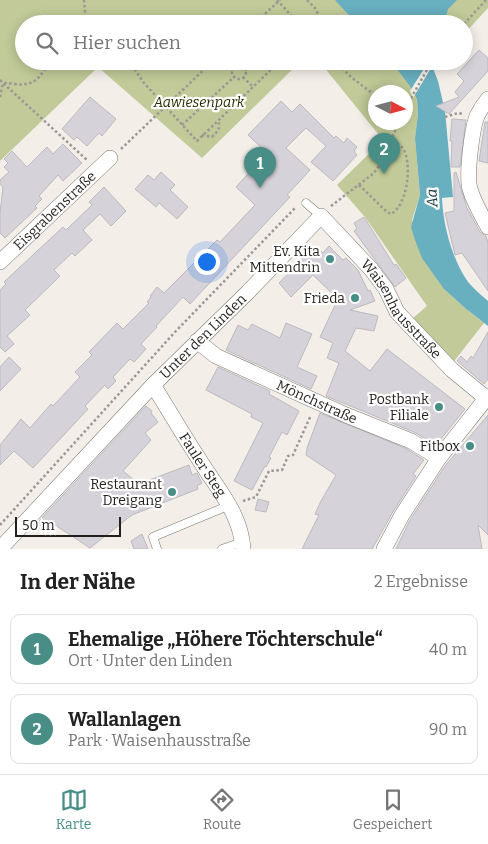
<!DOCTYPE html>
<html lang="de">
<head>
<meta charset="utf-8">
<style>
	body { margin:0; font-family:Bitter,serif; background:#f2f2f2; color:#222 }
	.compass { position:absolute; left:368px; top:85px; width:45px; height:45px; border-radius:50%; background:#fff; box-shadow:0 2px 12px #0003; rotate:96deg }
	.scale { position:absolute; left:15px; bottom:12px; width:106px; box-sizing:border-box; padding-left:5px; border:2px solid #221f1d; border-top:0; font-size:14px; line-height:18px; white-space:nowrap; color:#221f1d; -webkit-text-stroke:4px #fff; paint-order:stroke }
	.you { position:absolute; left:206px; top:261px; width:18px; height:18px; margin:-12px; border:4px solid #fff; border-radius:50%; background:#1a73e8; box-shadow:0 0 0 8px #1a73e833 }
	.badge { display:grid; place-items:center; width:32px; height:32px; border-radius:50%; background:#488e87; color:#fff; font-size:16px; font-weight:700 }
	.pin { position:absolute; translate:-50% -41px; filter:drop-shadow(0 1px 2px #0008) }
	.pin::after { content:''; position:absolute; top:26px; width:18px; height:15px; background:inherit; clip-path:polygon(0 0,100% 0,50% 100%) }
	.list { margin:0; padding:0; list-style:none }
	h2 { display:flex; justify-content:space-between; align-items:center; height:65px; margin:0; padding:0 20px; font-size:21px }
	h2 small { font-size:16px; font-weight:400; color:#767676 }
	.list li { display:grid; grid-template-columns:32px 1fr auto; gap:15px; align-items:center; box-sizing:border-box; height:70px; margin:0 10px 10px; padding:0 10px; border:1px solid #e0e0e0; border-radius:10px }
	.list b { display:block; font-size:19px; white-space:nowrap }
	.list p { margin:0; font-size:16px; white-space:nowrap; color:#767676 }
	.list em { font-size:16px; font-style:normal; color:#767676 }
	.icon { flex:none; width:28px; height:28px; fill:none; stroke:currentColor; stroke-width:2; stroke-linecap:round; stroke-linejoin:round }
	.map { position:relative; flex:none; width:488px; height:549px; overflow:hidden }
	.search { position:absolute; background:#fff; box-shadow:0 2px 12px #0003; left:15px; right:15px; top:15px; height:55px; display:flex; align-items:center; gap:12px; box-sizing:border-box; padding:0 18px; border-radius:28px; color:#767676; font-size:19px }
	.sheet { height:225px; background:#fff }
	nav { display:flex; justify-content:space-around; align-items:center; box-sizing:border-box; height:70px; border-top:1px solid #e0e0e0; background:#fff; font-size:14px; color:#767676 }
	nav a { display:grid; justify-items:center; gap:2px }
	nav .on { color:#488e87 }
	.map>svg:first-child { display:block }
</style>
</head>
<body>
<div class="map">
<svg width="488" height="549" viewBox="0 0 488 549">
	<rect width="100%" height="100%" fill="#f4eee9"/>
	<g fill="#c1ca98" fill-rule="evenodd">
		<path d="M0,0H488V8L464,34V24H24V61H301L202,158L98,67L0,161Z"/>
		<path d="M319,61H440L417,99L418,114L415,138L420,195L412,220L444,289L465,308L484,323L451,365L412,319L427,306L365,217L337,185L383,140ZM376,92H406V122H376Z"/>
	</g>
	<g fill="#68afc0">
		<path d="M335,0H457L448,9L444,24H357Z"/>
		<path d="M391,61H430L438,81L445,111L453,197L442,198C443,225 452,259 468,282C474,289 481,295 488,301V326L465,308L444,289L422,258L415,240L411,227L420,195L415,138L418,114L417,99L412,89Z"/>
	</g>
	<path fill="#f4eee9" d="M429,61H433L434,63L413,98L410,91Z"/>
	<g fill="#d6d2d9" stroke="#bdb9bf">
		<path d="M479,50L488,58V71L449,114L436,106L459,97L455,92L464,81L457,74Z"/>
		<path d="M90,97L116,119L102,136L99,133L87,146L77,137L74,140L62,129Z"/>
		<path d="M281,101L292,112L300,104L334,138L336,136L344,143L347,138L357,147L354,151L357,155L333,181L311,162L326,146L306,128L286,148L310,170L287,195L290,197L190,304L183,297L156,326L157,327L141,344L146,349L134,362L130,359L113,377L116,381L108,389L105,385L85,406L88,409L33,468L14,451L0,465V445L21,419L30,428L51,404L53,406L80,377L75,372L92,355L89,352L117,323L123,329L149,303L147,302L151,297L150,296L157,287L164,293L217,240L220,242L255,205L236,187L267,153L248,135Z"/>
		<path d="M452,119L466,120L460,167H451L452,141H450Z"/>
		<path d="M485,122H488V163L479,161Z"/>
		<path d="M63,144L82,163L63,181L58,175L39,196L42,199L35,206L37,208L5,238L0,233V213L3,187L0,184V180L9,172L4,167L8,163L4,159L12,151L27,167L47,147L53,154Z"/>
		<path d="M161,172L175,185L170,190L188,207L177,219L159,203L156,207L135,189L148,175L154,180Z"/>
		<path d="M456,172L467,208L480,232L486,236L488,242V291L462,253L455,255L445,213L454,211V173Z"/>
		<path d="M104,187L126,211L111,226L100,214L83,230L92,240L75,256L72,253L54,270L60,276L25,310L30,315L7,336L14,344L5,352L0,347V290L6,284L4,282L63,227L66,230L92,205L89,202Z"/>
		<path d="M364,217L394,265L396,264L406,278L395,287L354,231L357,229L354,223Z"/>
		<path d="M329,246L343,260L346,258L358,270L368,291L370,290L375,301L350,310L378,316L374,331L356,328L345,351L370,371L387,349L465,409L436,445L414,432L326,396L339,363L327,358L333,343L320,337L338,299L313,275L291,297L279,283L311,250L314,252L318,248L323,253Z"/>
		<path d="M286,323L312,334L297,367L317,376L311,389L226,350L238,325L248,330L252,324L280,338Z"/>
		<path d="M488,332V379L484,384L457,361L461,356L467,362L471,356L473,358Z"/>
		<path d="M9,357L21,369L0,391V367Z"/>
		<path d="M218,367L270,391L269,394L299,411L287,435L282,432L269,457L271,458L266,467L265,466L252,490L234,481L263,423L251,417L252,414L206,390Z"/>
		<path d="M146,406L152,411L151,413L158,422L145,433L151,440L123,471L139,484L189,465L192,475L197,473L202,483L197,486L198,489L132,515L90,548L55,525L48,533L37,523Z"/>
		<path d="M320,413L407,449L424,460L413,474L416,476L394,510L372,549H302L319,515L315,514L321,501L336,475L306,455L307,448Z"/>
		<path d="M488,415V535L478,525L482,549H396L410,520L445,466Z"/>
		<path d="M258,499L269,502L266,512L255,510Z"/>
		<path d="M142,534L148,549H134L131,541Z"/>
	</g>
	<g fill="none" stroke-linecap="round" stroke-linejoin="round">
		<defs>
			<g id="lane">
				<path d="M306,203L321,216"/>
				<path d="M157,549L153,537L230,505"/>
				<path d="M222,549L242,542"/>
			</g>
			<g id="street">
				<path d="M488,99C484,104 480,110 477,116C472,129 466,175 470,189C474,203 481,214 488,227"/>
				<path id="s1" d="M0,262L110,158"/>
				<path id="s2" d="M197,341L216,356L346,415L411,441L439,458"/>
				<path id="s3" d="M153,385C170,412 186,440 204,467C221,493 241,516 243,549"/>
				<path id="s4" d="M0,549L153,385L248,292L321,216L371,269L386,289L397,312L452,370L486,398"/>
				<path d="M384,549L402,515L439,458L488,396"/>
			</g>
		</defs>
		<use href="#lane" stroke="#7d7873" stroke-width="9"/>
		<use href="#street" stroke="#7d7873" stroke-width="16"/>
		<g stroke="#9c9794" stroke-width="2.5" stroke-dasharray="2.5 2.5" stroke-linecap="butt">
			<path d="M84,0L86,24"/>
			<path d="M277,0L299,24"/>
			<path d="M307,0L316,9L322,24"/>
			<path d="M254,24L280,0"/>
			<path d="M464,24L486,0"/>
			<path d="M129,61L144,83L197,141L280,61"/>
			<path d="M228,61L234,67"/>
			<path d="M335,61L351,77L376,96"/>
			<circle cx="239" cy="72" r="7"/>
			<path d="M244,67L250,61"/>
			<path d="M243,77L253,87"/>
			<path d="M0,80C4,84 9,83 15,84C38,87 39,74 53,61"/>
			<path d="M0,97L3,83L87,160"/>
			<path d="M406,107L432,61"/>
			<path d="M445,117L458,113L463,114"/>
			<path d="M182,125L234,77"/>
			<path d="M202,135L212,137C218,131 221,128 218,120"/>
			<path d="M121,149L213,61"/>
			<path d="M359,185L387,212L391,214C408,205 413,161 402,147C399,144 395,142 392,140"/>
			<path d="M331,206L374,173L381,163L399,122"/>
			<path d="M243,501L256,497L269,471L282,470L288,456L293,455L311,415"/>
			<path d="M0,525L175,332L296,207"/>
		</g>
		<use href="#lane" stroke="#fff" stroke-width="8"/>
		<use href="#street" stroke="#fff" stroke-width="15"/>
	</g>
	<g fill="#488e87" stroke="#fff" stroke-width="2">
		<circle cx="330" cy="259" r="5"/>
		<circle cx="355" cy="298" r="5"/>
		<circle cx="439" cy="407" r="5"/>
		<circle cx="470" cy="446" r="5"/>
		<circle cx="172" cy="492" r="5"/>
	</g>
	<g text-anchor="middle" stroke-width="4.5" stroke-linejoin="round" paint-order="stroke">
		<g font-size="14" font-style="italic" fill="#292d01" stroke="#fff">
			<text x="199" y="107">Aawiesenpark</text>
		</g>
		<g font-size="14" fill="#221f1d" stroke="#fff">
			<text dy="5" stroke="none"><textPath href="#s1" startOffset="75">Eisgrabenstraße</textPath></text>
			<text dy="5" stroke="none"><textPath href="#s4" startOffset="586">Waisenhausstraße</textPath></text>
			<text dy="5" stroke="none"><textPath href="#s4" startOffset="294">Unter den Linden</textPath></text>
			<text dy="5" stroke="none"><textPath href="#s2" startOffset="135">Mönchstraße</textPath></text>
			<text dy="5" stroke="none"><textPath href="#s3" startOffset="94">Fauler Steg</textPath></text>
		</g>
		<g font-size="14" fill="#221f1d" stroke="#fff" text-anchor="end">
			<text x="320" y="256">Ev. Kita<tspan x="320" dy="16">Mittendrin</tspan></text>
			<text x="345" y="303">Frieda</text>
			<text x="429" y="404">Postbank<tspan x="429" dy="16">Filiale</tspan></text>
			<text x="460" y="451">Fitbox</text>
			<text x="162" y="489">Restaurant<tspan x="162" dy="16">Dreigang</tspan></text>
		</g>
		<g font-size="15" font-style="italic" fill="#183b43" stroke="#fff">
			<text transform="translate(432 198) rotate(-93)" y="5">Aa</text>
		</g>
	</g>
</svg>
<svg class="compass" viewBox="-18 -18 36 36"><path d="M0-13l5 13h-10z" fill="#e53935"/><path d="M0 13l5-13h-10z" fill="#767676"/></svg>
<div class="scale">50 m</div>
<div class="you"></div>
<div class="pin badge" style="left:260px;top:188px">1</div>
<div class="pin badge" style="left:384px;top:174px">2</div>
<div class="search"><svg class="icon" aria-label="search" viewBox="0 0 24 24"><circle cx="10" cy="10" r="6"/><path d="M15 15l6 6"/></svg>Hier suchen</div>
</div>
<section class="sheet">
<h2>In der Nähe<small>2 Ergebnisse</small></h2>
<ul class="list">
<li><span class="badge">1</span><div><b>Ehemalige „Höhere Töchterschule“</b><p>Ort · Unter den Linden</p></div><em>40 m</em></li>
<li><span class="badge">2</span><div><b>Wallanlagen</b><p>Park · Waisenhausstraße</p></div><em>90 m</em></li>
</ul>
</section>
<nav>
<a class="on"><svg class="icon" aria-label="map" viewBox="0 0 24 24"><path d="M3 6l6-2 6 2 6-2v14l-6 2-6-2-6 2zM9 4v14M15 6v14"/></svg>Karte</a>
<a><svg class="icon" aria-label="directions" viewBox="0 0 24 24"><path d="M12 3l9 9-9 9-9-9zM9 14v-3h6M13 9l2 2-2 2"/></svg>Route</a>
<a><svg class="icon" aria-label="saved" viewBox="0 0 24 24"><path d="M7 4h10v16l-5-4-5 4z"/></svg>Gespeichert</a>
</nav>
</body>
</html>
